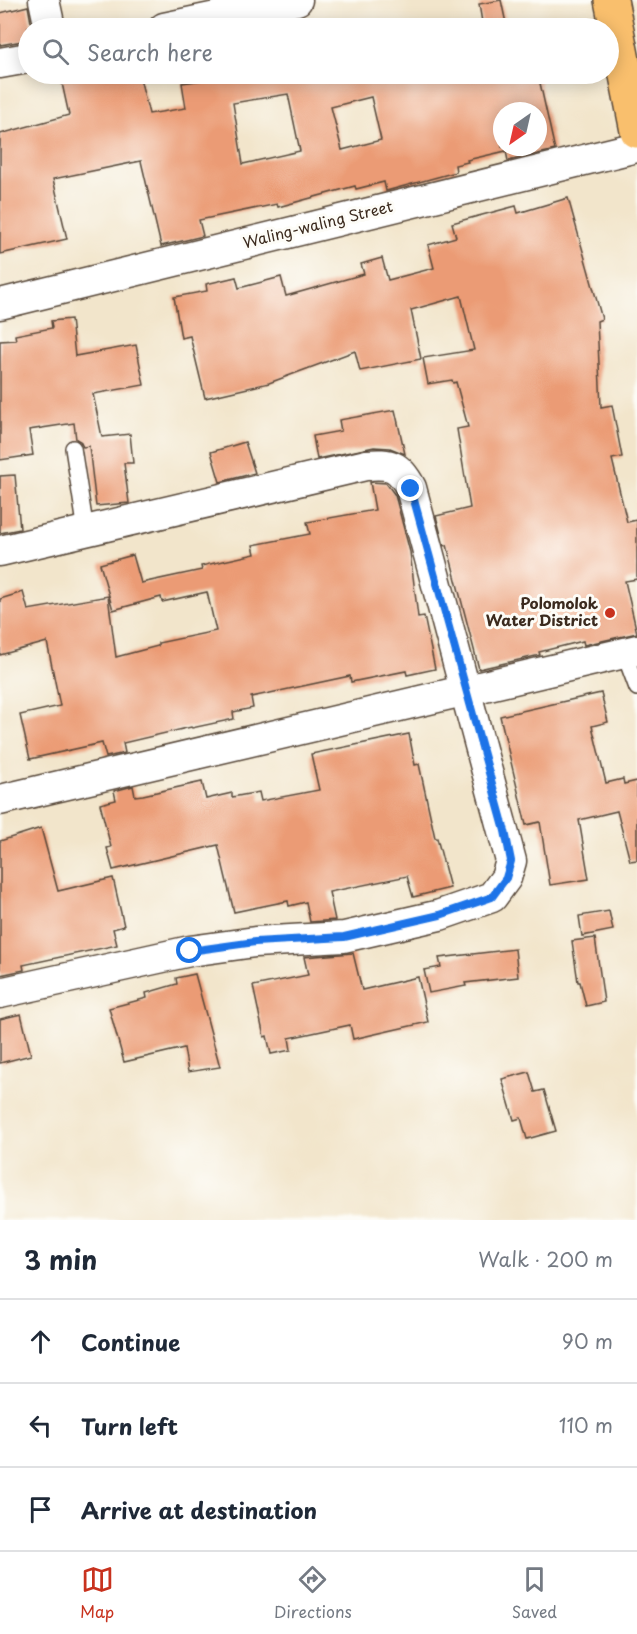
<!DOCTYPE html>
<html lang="en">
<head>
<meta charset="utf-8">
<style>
	body { margin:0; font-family:"Playpen Sans",sans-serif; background:#f6f6f7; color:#1f2937 }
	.compass { position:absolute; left:493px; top:102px; width:54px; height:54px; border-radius:50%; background:#fff; box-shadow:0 3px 15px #0003; rotate:214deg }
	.stop { position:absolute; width:18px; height:18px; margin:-14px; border:4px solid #1a73e8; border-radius:50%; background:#fff }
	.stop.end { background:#1a73e8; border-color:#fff; box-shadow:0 2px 6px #0008 }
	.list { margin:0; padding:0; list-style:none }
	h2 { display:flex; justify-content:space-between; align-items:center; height:78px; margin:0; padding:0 24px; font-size:26px }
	h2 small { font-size:20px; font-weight:400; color:#747a83 }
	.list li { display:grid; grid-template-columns:39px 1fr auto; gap:18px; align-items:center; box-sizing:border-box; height:84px; padding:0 24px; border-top:2px solid #e0e1e3 }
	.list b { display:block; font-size:22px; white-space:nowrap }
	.list em { font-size:20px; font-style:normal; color:#747a83 }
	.icon { flex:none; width:33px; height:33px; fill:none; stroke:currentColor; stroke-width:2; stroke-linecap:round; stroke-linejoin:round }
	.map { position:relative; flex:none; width:637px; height:1220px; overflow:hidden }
	.search { position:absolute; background:#fff; box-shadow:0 3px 15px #0003; left:18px; right:18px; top:18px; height:66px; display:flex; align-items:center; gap:15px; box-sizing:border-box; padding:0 21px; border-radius:33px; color:#747a83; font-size:22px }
	.sheet { height:330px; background:#fff }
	nav { display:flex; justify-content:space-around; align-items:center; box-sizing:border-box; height:84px; border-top:2px solid #e0e1e3; background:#fff; font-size:16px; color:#747a83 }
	nav a { display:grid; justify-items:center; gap:3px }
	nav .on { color:#c8321e }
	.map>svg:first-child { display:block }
</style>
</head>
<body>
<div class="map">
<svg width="637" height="1220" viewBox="0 0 637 1220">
	<rect width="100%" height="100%" fill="#fdfcf7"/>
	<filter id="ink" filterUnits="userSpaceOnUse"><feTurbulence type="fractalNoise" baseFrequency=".0167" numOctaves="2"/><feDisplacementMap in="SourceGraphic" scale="12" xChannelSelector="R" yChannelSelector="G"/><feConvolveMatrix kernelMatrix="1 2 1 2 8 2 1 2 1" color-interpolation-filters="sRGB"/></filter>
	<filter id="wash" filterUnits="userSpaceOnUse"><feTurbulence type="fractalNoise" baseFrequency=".008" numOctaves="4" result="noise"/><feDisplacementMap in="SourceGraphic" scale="24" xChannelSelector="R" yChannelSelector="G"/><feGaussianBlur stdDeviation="1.35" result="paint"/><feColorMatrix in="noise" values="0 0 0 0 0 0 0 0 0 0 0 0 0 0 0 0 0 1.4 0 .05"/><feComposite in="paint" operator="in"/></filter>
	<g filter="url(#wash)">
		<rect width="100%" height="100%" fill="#f2e5cb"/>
		<g id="blocks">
			<g fill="#eb9b74" fill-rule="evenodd">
				<path d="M501,0L507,28H483L479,4Z"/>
				<path d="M28,6L32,28H28V40L0,45V13Z"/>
				<path d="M60,74H139L149,114L186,108L182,83L245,74H538L555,150L508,161L506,151L467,160L468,162L455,165L456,172L386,191L384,182L356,189L355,186L278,207L277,204L199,220L203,236L161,246L141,161L53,179L67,239L0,254V134L69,115ZM288,94L300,151L243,164L233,103ZM371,97L381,140L342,150L331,107ZM502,111H538V147H502Z"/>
				<path d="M568,198L602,319L597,321L601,407L612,405L622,457L612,459L627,522L637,520V579L625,581L637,633L584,645L583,641L539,652L540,655L479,669L447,545L444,546L436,516L470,508L457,429L468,427L456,382L453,383L452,380L428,384L423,358L474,350L461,296L411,310L421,359L360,371L355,351L269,383L205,398L190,336L181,338L174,297L207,291L206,284L236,277L239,288L281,277L286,296L364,274L361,264L382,258L388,280L434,268L428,245L456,237L452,223L516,206L518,213Z"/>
				<path d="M71,319L75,356L136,345L144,385L93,394L102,437L130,434L133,463H124L129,503L96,506L89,446L83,447L80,441L76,439L74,423L29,430L33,455L0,460V341L16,340L15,335L52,328L51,321Z"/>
				<path d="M395,410L405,454L390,448L374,447L317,459L313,436L341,431L339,420Z"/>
				<path d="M245,442L255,473L220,482L211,452Z"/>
				<path d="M15,475L20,529L0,533V476Z"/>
				<path d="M370,482L386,483L395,495L410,552L418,617L424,616L435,669L407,675L406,671L351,682L350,676L251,697L253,708L233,712L234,719L192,728L191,727L123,743L125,753L106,757L102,743L30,759L20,715L60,706L47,642L0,655V599L23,592L28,610L108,596L116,657L158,646V643L216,631L207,592L162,602L161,597L113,610L100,564L133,555L141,583L202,570L201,566L255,554L253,545L310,534L307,522L375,510Z"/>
				<path d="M601,693L608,722L592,726L606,783L623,779L624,784L637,781V860L630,861L617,811L579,820L589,879L550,885L540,822L526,825L500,716Z"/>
				<path d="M409,734L415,765L419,764L435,838H437L450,888L413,897L407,876L329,892L335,920L310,922L306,902L289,906L288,901L234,912L218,845L113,870L107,848L111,847L100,804L116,800L114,791L133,786L135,796L143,795L202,782L206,799L232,793V797L259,792L261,801L319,790L311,754Z"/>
				<path d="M41,828L58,891L113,878L124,926L113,929L117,945L23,965L24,970L0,975V841Z"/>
				<path d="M609,911L613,930L582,936L579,916Z"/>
				<path d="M595,938L604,1002L586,1006L580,982H578L572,941Z"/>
				<path d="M515,949L518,977L465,983L466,986L429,993L424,970L441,967L439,958Z"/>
				<path d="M353,953L362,990L418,977L428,1022L353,1039L350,1025L289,1038L291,1050L271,1054L267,1036L264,1037L253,986L308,975L304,957Z"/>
				<path d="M195,974L220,1067L188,1072L184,1048L124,1062L109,1008L147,998L146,993L177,984L176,978Z"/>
				<path d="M21,1014L31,1055L0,1063V1019Z"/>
				<path d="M529,1072L535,1092L544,1090L556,1131L527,1139L521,1118L514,1120L502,1079Z"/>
			</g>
		</g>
	</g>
	<g filter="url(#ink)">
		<use href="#blocks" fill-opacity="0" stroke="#564638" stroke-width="1.5"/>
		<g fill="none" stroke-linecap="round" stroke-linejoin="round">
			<defs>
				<g id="lane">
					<path d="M73,448L86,531"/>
					<path d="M624,653L637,688"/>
				</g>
				<g id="street">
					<path d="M44,0L50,28"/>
					<path d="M164,28L297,0"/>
					<path d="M0,63L28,58"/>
					<path d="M0,304L637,147"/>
					<path d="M0,551L366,465C391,463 399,465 411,488L511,861L506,878L492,897L440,915L344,937L255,942L190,951L0,993"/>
					<path d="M0,800L637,650"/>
				</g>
				<path id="highway" d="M611,0L637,131"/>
			</defs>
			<use href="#lane" stroke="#564638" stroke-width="18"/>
			<use href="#street" stroke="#564638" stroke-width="33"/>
			<use href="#highway" stroke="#564638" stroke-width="36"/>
			<use href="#lane" stroke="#fff" stroke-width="15"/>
			<use href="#street" stroke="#fff" stroke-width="30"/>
			<use href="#highway" stroke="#f9bf6d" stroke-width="33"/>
		</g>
	</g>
	<g fill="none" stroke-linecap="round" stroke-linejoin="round" filter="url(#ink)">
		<path stroke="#1a73e8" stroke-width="8" d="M190,951L255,942L344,937L440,915L492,897L506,878L511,861L505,831L411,489"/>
	</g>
	<circle fill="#c8321e" stroke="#fdfcf7" stroke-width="2" cx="610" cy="613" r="6"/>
	<g text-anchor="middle" stroke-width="6" stroke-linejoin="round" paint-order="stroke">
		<g font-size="15" fill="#3b2a1e" stroke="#fdfcf7">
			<text transform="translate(318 225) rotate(-14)" y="5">Waling-waling Street</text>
		</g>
		<g font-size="15" font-weight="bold" fill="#3b2a1e" stroke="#fdfcf7" text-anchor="end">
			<text x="598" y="609">Polomolok<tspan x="598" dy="17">Water District</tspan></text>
		</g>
	</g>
</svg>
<svg class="compass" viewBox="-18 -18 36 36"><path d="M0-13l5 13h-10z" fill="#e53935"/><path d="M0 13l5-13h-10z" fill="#747a83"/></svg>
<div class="stop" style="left:190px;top:951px"></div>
<div class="stop end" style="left:411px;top:489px"></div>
<div class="search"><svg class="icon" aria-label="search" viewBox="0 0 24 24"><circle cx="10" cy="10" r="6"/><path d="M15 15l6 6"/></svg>Search here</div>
</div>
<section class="sheet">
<h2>3 min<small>Walk · 200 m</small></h2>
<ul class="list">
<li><svg class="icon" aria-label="ahead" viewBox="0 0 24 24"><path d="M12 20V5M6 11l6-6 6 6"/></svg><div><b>Continue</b></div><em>90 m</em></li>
<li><svg class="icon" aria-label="left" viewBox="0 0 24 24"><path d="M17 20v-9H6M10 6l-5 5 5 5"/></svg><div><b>Turn left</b></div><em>110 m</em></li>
<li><svg class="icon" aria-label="arrive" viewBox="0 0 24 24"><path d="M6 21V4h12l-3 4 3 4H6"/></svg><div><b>Arrive at destination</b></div></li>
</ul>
</section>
<nav>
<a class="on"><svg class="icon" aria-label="map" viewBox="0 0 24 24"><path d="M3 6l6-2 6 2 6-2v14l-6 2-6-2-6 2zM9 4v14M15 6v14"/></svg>Map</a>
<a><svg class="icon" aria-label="directions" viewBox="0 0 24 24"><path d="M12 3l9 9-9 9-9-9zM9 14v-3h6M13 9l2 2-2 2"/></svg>Directions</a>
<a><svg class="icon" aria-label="saved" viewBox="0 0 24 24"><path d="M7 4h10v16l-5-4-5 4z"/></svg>Saved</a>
</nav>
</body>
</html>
